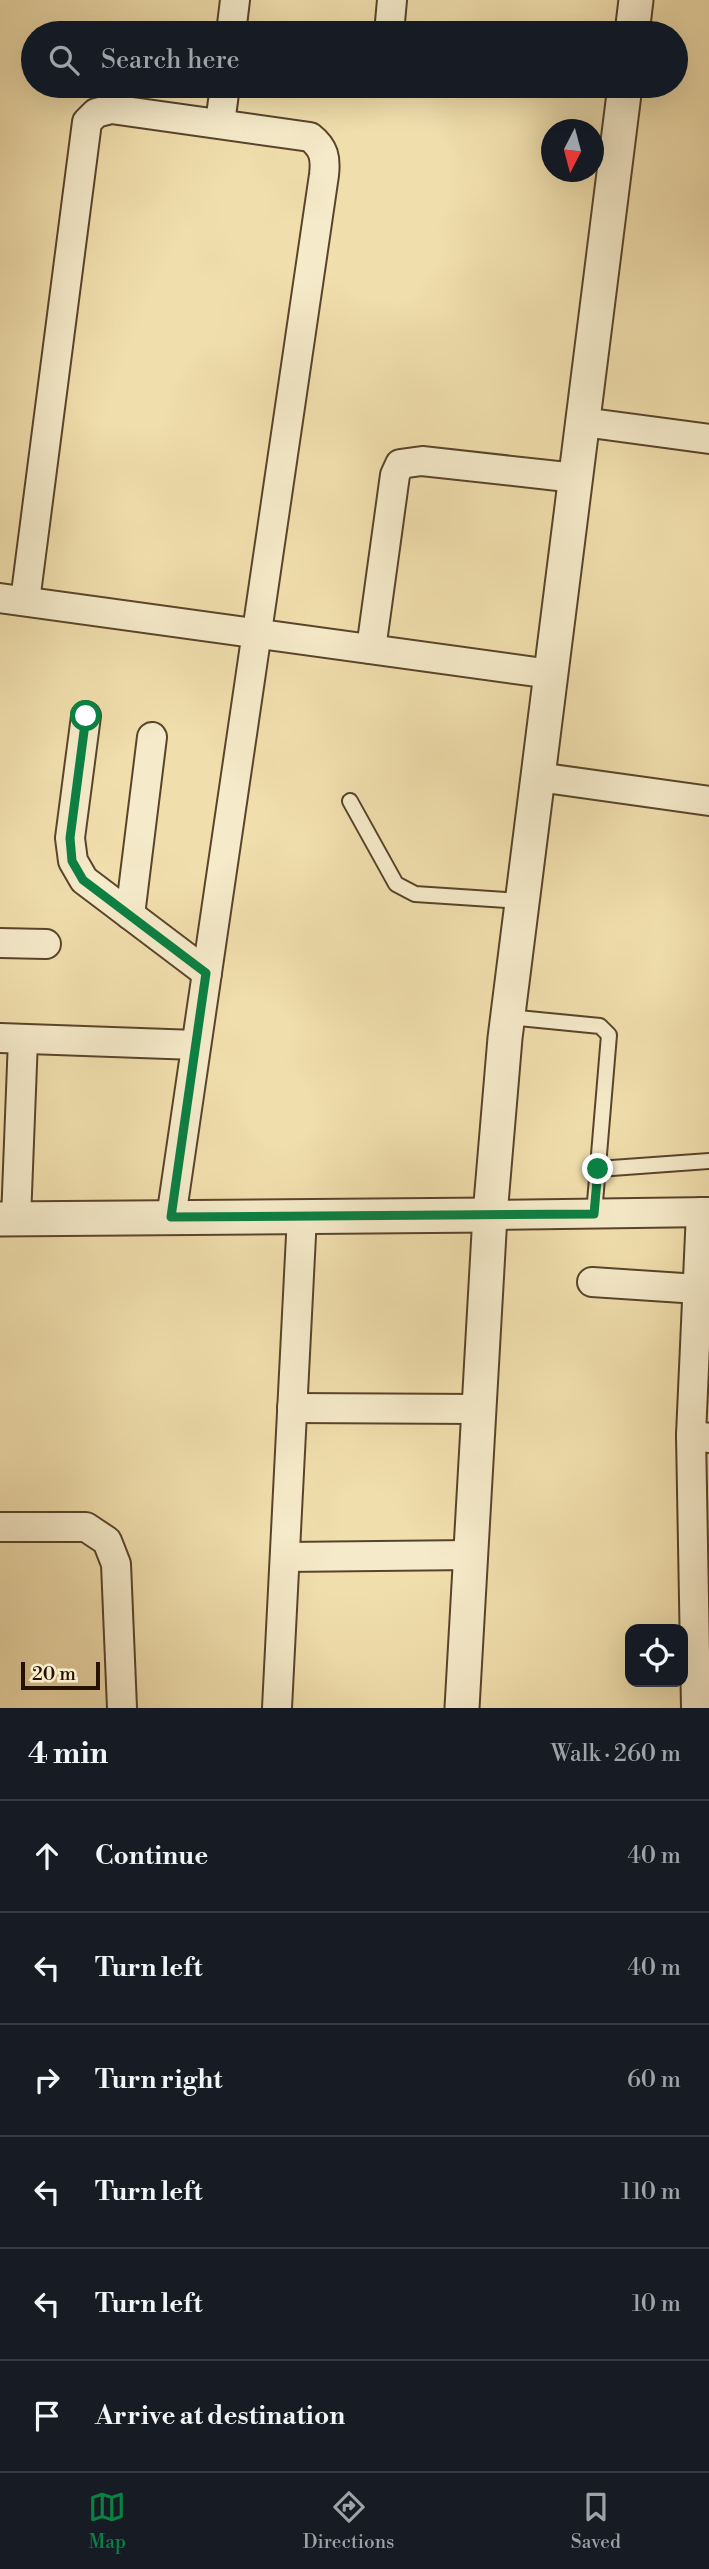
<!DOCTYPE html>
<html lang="en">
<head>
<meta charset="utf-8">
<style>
	body { margin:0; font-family:"Libre Bodoni",serif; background:#20242c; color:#f1f3f6 }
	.controls { position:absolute; right:21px; bottom:21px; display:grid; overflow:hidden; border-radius:14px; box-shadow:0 7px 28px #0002 }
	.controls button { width:63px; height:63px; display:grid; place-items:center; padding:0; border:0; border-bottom:2px solid #363941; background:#171b24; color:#f1f3f6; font:35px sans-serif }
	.compass { position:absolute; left:541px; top:119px; width:63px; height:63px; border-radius:50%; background:#171b24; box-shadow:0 7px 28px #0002; rotate:186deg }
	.scale { position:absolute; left:21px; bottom:18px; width:79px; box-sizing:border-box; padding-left:7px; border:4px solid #251100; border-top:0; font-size:19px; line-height:24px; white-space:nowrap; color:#251100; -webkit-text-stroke:5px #f5eac9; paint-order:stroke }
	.stop { position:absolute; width:21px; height:21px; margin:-16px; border:5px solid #0b8043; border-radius:50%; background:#fff }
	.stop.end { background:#0b8043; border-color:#fff; box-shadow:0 2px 7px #0008 }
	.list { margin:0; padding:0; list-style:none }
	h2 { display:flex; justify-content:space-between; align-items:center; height:91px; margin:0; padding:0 28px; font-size:30px }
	h2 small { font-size:23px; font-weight:400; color:#9ea1a6 }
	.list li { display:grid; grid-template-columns:46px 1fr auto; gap:21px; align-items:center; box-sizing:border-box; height:112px; padding:0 28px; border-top:2px solid #363941 }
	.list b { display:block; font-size:26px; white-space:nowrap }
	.list em { font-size:23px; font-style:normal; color:#9ea1a6 }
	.icon { flex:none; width:38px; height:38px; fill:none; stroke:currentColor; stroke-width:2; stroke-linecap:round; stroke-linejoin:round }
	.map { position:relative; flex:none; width:709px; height:1708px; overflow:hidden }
	.search { position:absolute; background:#171b24; box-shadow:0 7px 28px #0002; left:21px; right:21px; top:21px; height:77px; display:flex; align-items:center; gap:18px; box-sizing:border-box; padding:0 24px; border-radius:38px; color:#9ea1a6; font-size:26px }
	.sheet { height:763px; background:#171b24 }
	nav { display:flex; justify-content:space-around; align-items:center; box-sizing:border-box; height:98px; border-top:2px solid #363941; background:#171b24; font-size:19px; color:#9ea1a6 }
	nav a { display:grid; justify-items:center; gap:4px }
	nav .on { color:#0b8043 }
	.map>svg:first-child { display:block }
</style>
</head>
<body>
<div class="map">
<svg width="709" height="1708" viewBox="0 0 709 1708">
	<rect width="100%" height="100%" fill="#f0deac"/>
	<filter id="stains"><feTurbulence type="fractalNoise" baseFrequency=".00286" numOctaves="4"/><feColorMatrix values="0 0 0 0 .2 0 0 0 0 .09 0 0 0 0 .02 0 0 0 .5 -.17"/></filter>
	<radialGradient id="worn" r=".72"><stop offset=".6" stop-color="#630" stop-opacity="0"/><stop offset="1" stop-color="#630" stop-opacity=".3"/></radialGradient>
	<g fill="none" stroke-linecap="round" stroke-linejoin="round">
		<defs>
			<g id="service">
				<path d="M350,801L396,884L415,894L522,901"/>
				<path d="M508,1017L600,1026L609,1035L594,1214"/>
				<path d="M598,1169L709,1161"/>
			</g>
			<g id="minor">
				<path d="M231,33L235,0"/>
				<path d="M389,33L392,0"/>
				<path d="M220,123L225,86"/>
				<path d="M583,422L709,439"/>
				<path d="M0,598L551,674"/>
				<path d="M25,601L87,122L96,113L111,109L310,137C324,148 326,158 324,175L171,1218"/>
				<path d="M371,649L395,475L400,464L422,461L576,478"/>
				<path d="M86,716L70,838L73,861L84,880L207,973"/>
				<path d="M538,777L709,801"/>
				<path d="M130,915L152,737"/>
				<path d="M0,943L46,944"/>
				<path d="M0,1038L196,1045"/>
				<path d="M490,1215L709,1212"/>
				<path d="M16,1219L23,1039"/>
				<path d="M592,1282L698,1289"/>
				<path d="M292,1408L479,1409"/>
				<path d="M691,1435L701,1212"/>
				<path d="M0,1527H86L107,1541L116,1564L122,1708"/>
				<path d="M285,1557L471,1555"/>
				<path d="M277,1708L302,1216"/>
				<path d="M696,1708L691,1435L709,1438"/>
			</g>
			<g id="tertiary">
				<path d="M632,33L636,0"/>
				<path d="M0,1219L490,1215"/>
				<path d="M462,1708L490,1215L505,1038L625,86"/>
			</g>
		</defs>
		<use href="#service" stroke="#58442b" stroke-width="18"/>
		<use href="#minor" stroke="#58442b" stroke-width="32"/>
		<use href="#tertiary" stroke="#58442b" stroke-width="37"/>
		<use href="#service" stroke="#f5eac9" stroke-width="14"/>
		<use href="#minor" stroke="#f5eac9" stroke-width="28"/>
		<use href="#tertiary" stroke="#f5eac9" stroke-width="33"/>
	</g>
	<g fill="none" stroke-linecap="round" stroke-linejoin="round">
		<path stroke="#0b8043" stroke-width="9" d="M86,716L70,838L72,861L83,880L206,973L171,1217L594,1214L598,1169"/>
	</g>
	<rect width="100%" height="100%" filter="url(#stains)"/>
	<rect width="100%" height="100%" fill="url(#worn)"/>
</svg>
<div class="controls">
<button><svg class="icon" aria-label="locate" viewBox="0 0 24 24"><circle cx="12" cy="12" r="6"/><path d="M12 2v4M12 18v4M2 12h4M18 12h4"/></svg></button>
</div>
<svg class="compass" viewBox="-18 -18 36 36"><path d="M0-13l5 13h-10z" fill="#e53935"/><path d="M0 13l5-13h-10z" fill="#9ea1a6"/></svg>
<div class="scale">20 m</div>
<div class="stop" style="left:86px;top:716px"></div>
<div class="stop end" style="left:598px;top:1169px"></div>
<div class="search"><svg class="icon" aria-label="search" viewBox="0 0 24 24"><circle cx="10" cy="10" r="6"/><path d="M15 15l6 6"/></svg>Search here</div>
</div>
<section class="sheet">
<h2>4 min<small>Walk · 260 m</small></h2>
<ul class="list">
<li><svg class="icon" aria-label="ahead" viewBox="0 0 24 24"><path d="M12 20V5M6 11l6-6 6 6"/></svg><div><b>Continue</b></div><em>40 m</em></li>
<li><svg class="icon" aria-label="left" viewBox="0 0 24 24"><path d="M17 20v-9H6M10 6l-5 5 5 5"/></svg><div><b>Turn left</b></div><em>40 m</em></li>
<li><svg class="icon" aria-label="right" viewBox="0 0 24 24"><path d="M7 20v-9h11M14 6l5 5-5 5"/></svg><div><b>Turn right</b></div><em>60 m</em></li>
<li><svg class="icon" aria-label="left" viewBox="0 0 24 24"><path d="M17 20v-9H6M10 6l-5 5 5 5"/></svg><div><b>Turn left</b></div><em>110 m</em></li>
<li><svg class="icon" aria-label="left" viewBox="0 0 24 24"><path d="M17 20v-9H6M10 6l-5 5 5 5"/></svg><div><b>Turn left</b></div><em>10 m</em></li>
<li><svg class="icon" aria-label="arrive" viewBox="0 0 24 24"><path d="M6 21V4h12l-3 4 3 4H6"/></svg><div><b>Arrive at destination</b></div></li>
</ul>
</section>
<nav>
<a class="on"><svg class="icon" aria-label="map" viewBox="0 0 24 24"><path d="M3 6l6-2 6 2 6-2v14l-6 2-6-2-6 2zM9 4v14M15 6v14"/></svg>Map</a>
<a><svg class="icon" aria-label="directions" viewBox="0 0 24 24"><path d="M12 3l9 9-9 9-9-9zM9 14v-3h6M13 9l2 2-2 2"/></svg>Directions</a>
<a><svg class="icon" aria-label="saved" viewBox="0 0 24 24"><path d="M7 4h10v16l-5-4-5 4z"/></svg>Saved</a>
</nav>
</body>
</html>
